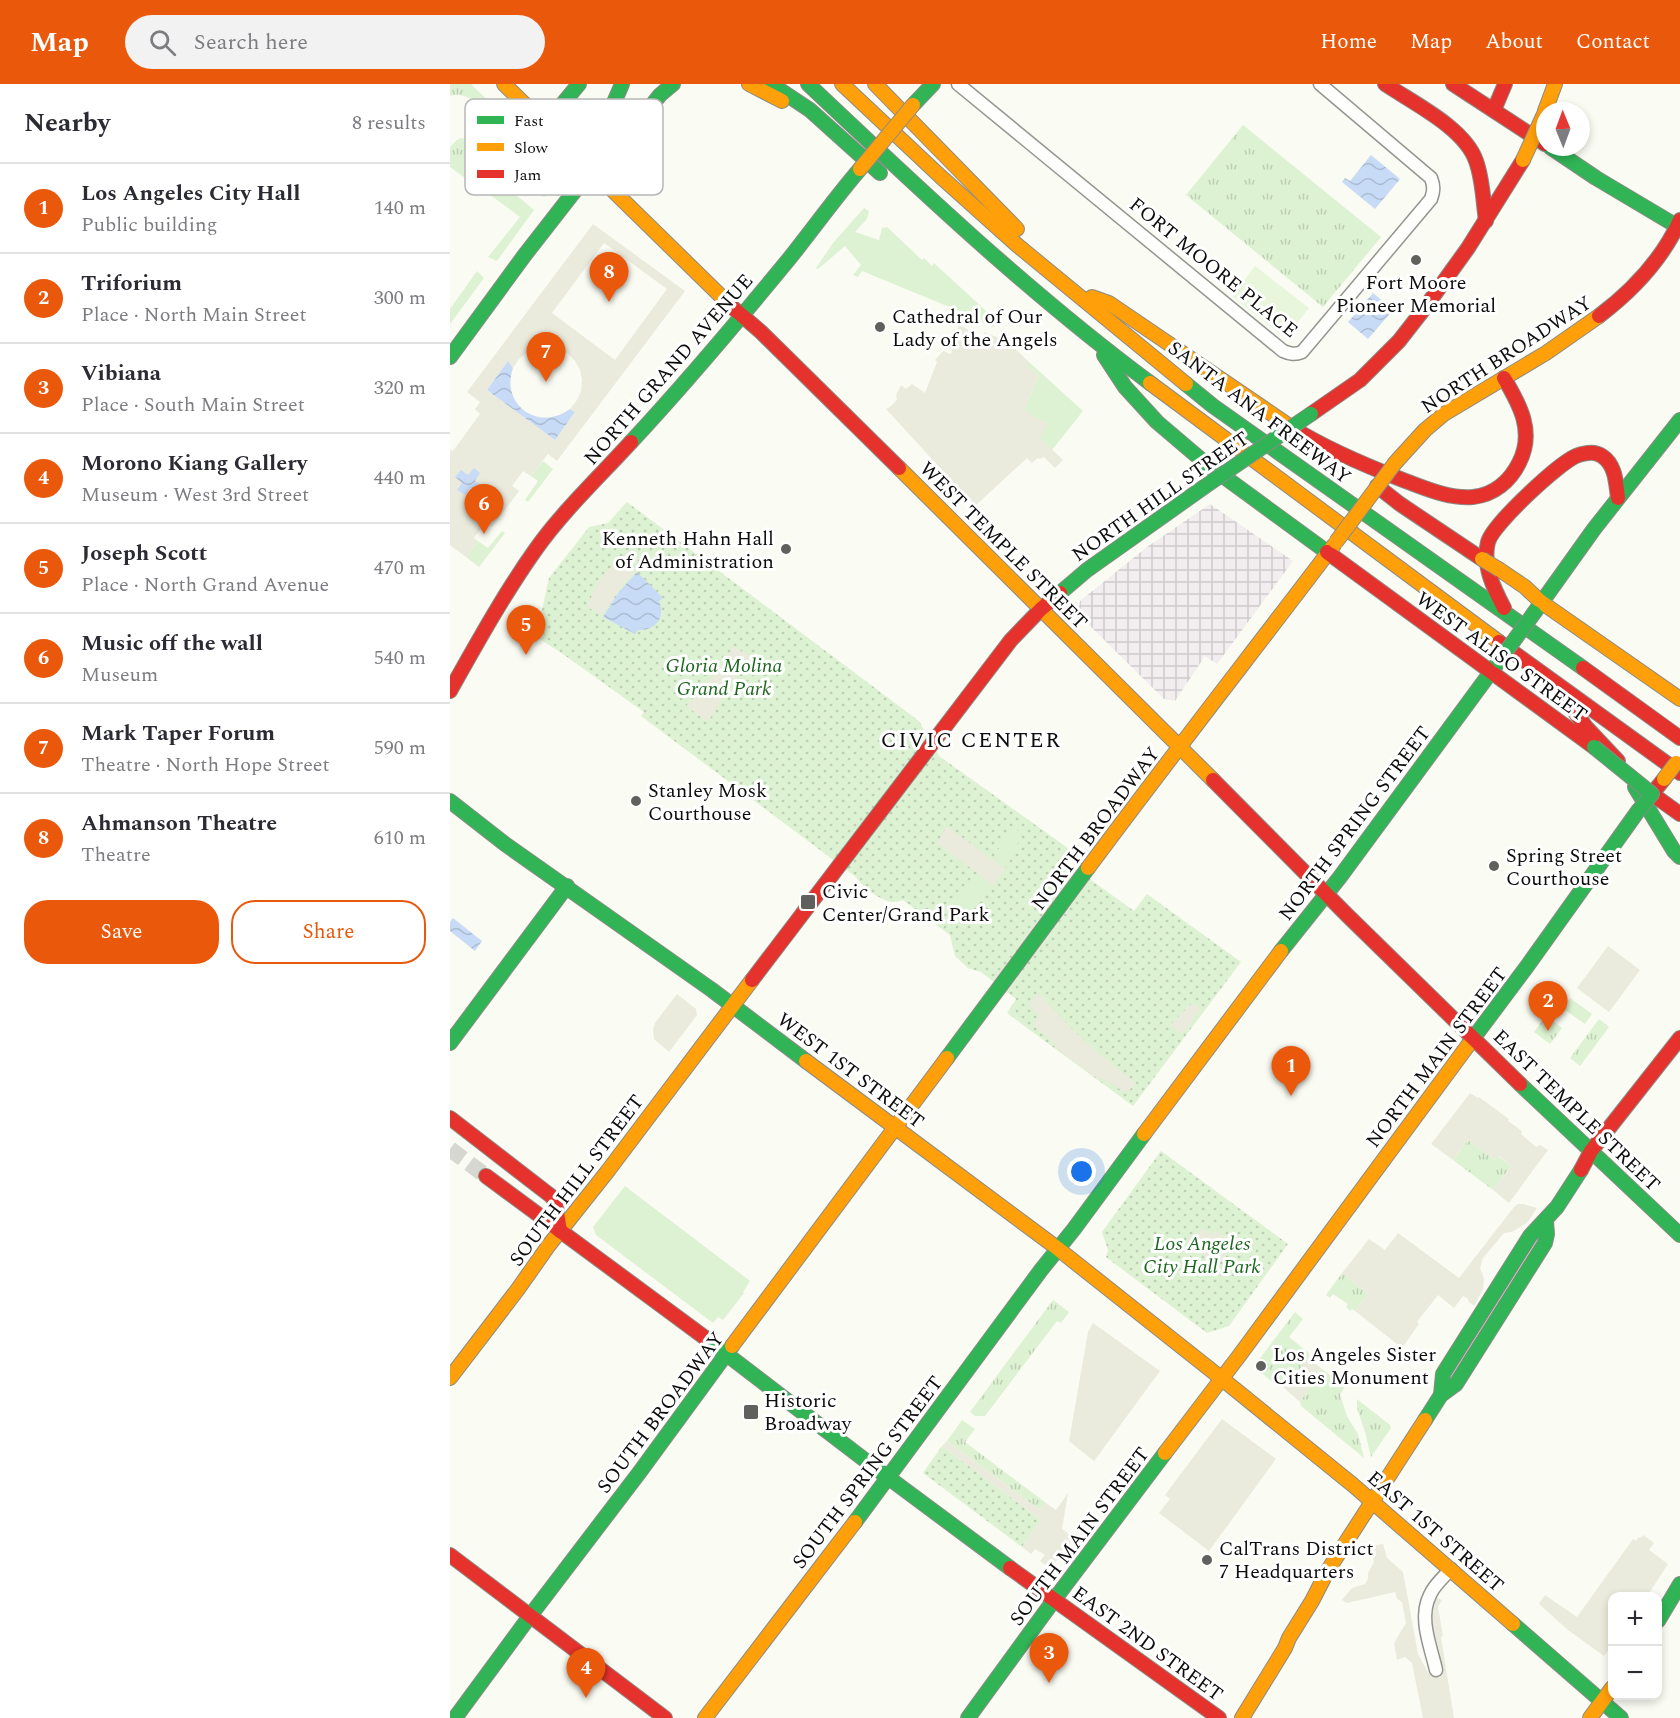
<!DOCTYPE html>
<html lang="en">
<head>
<meta charset="utf-8">
<style>
	body { margin:0; font-family:Spectral,serif; background:#f2f2f3; color:#2b2b33 }
	.controls { position:absolute; right:18px; bottom:18px; display:grid; overflow:hidden; border-radius:12px; box-shadow:0 3px 9px #0003 }
	.controls button { width:54px; height:54px; display:grid; place-items:center; padding:0; border:0; border-bottom:2px solid #e1e1e2; background:#fff; color:#2b2b33; font:30px sans-serif }
	.compass { position:absolute; left:1086px; top:18px; width:54px; height:54px; border-radius:50%; background:#fff; box-shadow:0 3px 9px #0003; rotate:359deg }
	.you { position:absolute; left:632px; top:1088px; width:21px; height:21px; margin:-15px; border:4px solid #fff; border-radius:50%; background:#1a73e8; box-shadow:0 0 0 9px #1a73e833 }
	.badge { display:grid; place-items:center; width:39px; height:39px; border-radius:50%; background:#ea580c; color:#fff; font-size:20px; font-weight:700 }
	.pin { position:absolute; translate:-50% -50px; filter:drop-shadow(0 2px 3px #0008) }
	.pin::after { content:''; position:absolute; top:32px; width:21px; height:18px; background:inherit; clip-path:polygon(0 0,100% 0,50% 100%) }
	.list { margin:0; padding:0; list-style:none }
	h2 { display:flex; justify-content:space-between; align-items:center; height:78px; margin:0; padding:0 24px; font-size:26px }
	h2 small { font-size:20px; font-weight:400; color:#7c7c81 }
	.list li { display:grid; grid-template-columns:39px 1fr auto; gap:18px; align-items:center; box-sizing:border-box; height:90px; padding:0 24px; border-top:2px solid #e1e1e2 }
	.list b { display:block; font-size:22px; white-space:nowrap }
	.list p { margin:0; font-size:20px; white-space:nowrap; color:#7c7c81 }
	.list em { font-size:20px; font-style:normal; color:#7c7c81 }
	.actions { display:flex; gap:12px; padding:18px 24px }
	.actions a { flex:1; padding:14px 0; border:2px solid #ea580c; border-radius:24px; text-align:center; font-size:21px; color:#ea580c }
	.actions .main { background:#ea580c; color:#fff }
	.icon { flex:none; width:33px; height:33px; fill:none; stroke:currentColor; stroke-width:2; stroke-linecap:round; stroke-linejoin:round }
	.map { position:relative; flex:none; width:1230px; height:1634px; overflow:hidden }
	header { display:flex; align-items:center; gap:36px; box-sizing:border-box; height:84px; padding:0 30px; background:#ea580c; color:#fff }
	header strong { font-size:28px }
	nav { display:flex; gap:33px; margin-inline-start:auto; font-size:21px }
	.search { width:420px; height:54px; background:#f2f2f3; display:flex; align-items:center; gap:15px; box-sizing:border-box; padding:0 21px; border-radius:33px; color:#7c7c81; font-size:22px }
	main { display:flex }
	aside { flex:1; background:#fff }
	.map>svg:first-child { display:block }
</style>
</head>
<body>
<header>
<strong>Map</strong>
<div class="search"><svg class="icon" aria-label="search" viewBox="0 0 24 24"><circle cx="10" cy="10" r="6"/><path d="M15 15l6 6"/></svg>Search here</div>
<nav><a>Home</a><a>Map</a><a>About</a><a>Contact</a></nav>
</header>
<main>
<aside>
<h2>Nearby<small>8 results</small></h2>
<ul class="list">
<li><span class="badge">1</span><div><b>Los Angeles City Hall</b><p>Public building</p></div><em>140 m</em></li>
<li><span class="badge">2</span><div><b>Triforium</b><p>Place · North Main Street</p></div><em>300 m</em></li>
<li><span class="badge">3</span><div><b>Vibiana</b><p>Place · South Main Street</p></div><em>320 m</em></li>
<li><span class="badge">4</span><div><b>Morono Kiang Gallery</b><p>Museum · West 3rd Street</p></div><em>440 m</em></li>
<li><span class="badge">5</span><div><b>Joseph Scott</b><p>Place · North Grand Avenue</p></div><em>470 m</em></li>
<li><span class="badge">6</span><div><b>Music off the wall</b><p>Museum</p></div><em>540 m</em></li>
<li><span class="badge">7</span><div><b>Mark Taper Forum</b><p>Theatre · North Hope Street</p></div><em>590 m</em></li>
<li><span class="badge">8</span><div><b>Ahmanson Theatre</b><p>Theatre</p></div><em>610 m</em></li>
</ul>
<div class="actions"><a class="main">Save</a><a>Share</a></div>
</aside>
<div class="map">
<svg width="1230" height="1634" viewBox="0 0 1230 1634">
	<defs>
		<pattern id="industrial-grid" width="8" height="8" patternUnits="userSpaceOnUse" patternTransform="scale(1.5)"><rect width="8" height="8" fill="#f2edee"/><path d="M0 4h8M4 0v8" fill="none" stroke="#cecacb"/></pattern>
		<pattern id="grass-tufts" width="24" height="20" patternUnits="userSpaceOnUse" patternTransform="scale(1.5)"><rect width="24" height="20" fill="#ddf2d2"/><path d="M3 7l-1-3M5 7V3M7 7l1-3M15 17l-1-3M17 17v-4M19 17l1-3" fill="none" stroke="#bcceb3"/></pattern>
		<pattern id="park-dots" width="8" height="8" patternUnits="userSpaceOnUse" patternTransform="scale(1.5)"><rect width="8" height="8" fill="#ddf2d2"/><path d="M2 2h.1M6 6h.1" fill="none" stroke="#bcceb3" stroke-width="1.8" stroke-linecap="round"/></pattern>
		<pattern id="water-waves" width="16" height="10" patternUnits="userSpaceOnUse" patternTransform="scale(1.5)"><rect width="16" height="10" fill="#c8dbf6"/><path d="M0 5q4-4 8 0t8 0" fill="none" stroke="#abbbd2"/></pattern>
	</defs>
	<rect width="100%" height="100%" fill="#fafbf2"/>
	<path fill="url(#industrial-grid)" d="M760,420L843,477L767,580L755,572L725,617L714,615L628,530L630,517L697,463Z"/>
	<g fill="url(#grass-tufts)">
		<path d="M0,0H21L96,73L84,82L72,85L67,94C51,77 57,63 48,45C40,29 19,5 0,12Z"/>
		<path d="M793,41L931,153L873,223L736,111Z"/>
		<path d="M11,54L22,57L35,77L36,88L26,102L0,83V63L7,56Z"/>
		<path d="M1120,914L1142,930L1135,940L1112,924Z"/>
		<path d="M1096,932L1112,944L1100,960L1084,948Z"/>
		<path d="M1149,935L1159,943L1130,982L1120,974Z"/>
		<path d="M1018,1056L1045,1076L1048,1072L1061,1082L1043,1106L1003,1076Z"/>
		<path d="M892,1189L918,1210L905,1227L902,1225L900,1227L896,1223L898,1220L883,1210L880,1214L876,1211Z"/>
		<path d="M603,1216L619,1228L611,1239L607,1237L535,1332H525L520,1328Z"/>
		<path d="M845,1228L853,1235L839,1253L859,1269V1274L848,1287L843,1289L833,1303H829L809,1287L808,1277Z"/>
		<path d="M872,1285L895,1302L890,1311L897,1332L908,1350L914,1374L851,1322L850,1318Z"/>
		<path d="M907,1315L940,1341L941,1344L921,1373L915,1348L907,1324Z"/>
		<path d="M512,1336L525,1345L515,1358L596,1419L590,1426L497,1357Z"/>
	</g>
	<g fill="url(#park-dots)">
		<path d="M177,418L469,637L489,672L622,767L616,778L684,827L697,810L791,878L683,1022L557,929L566,915L531,888L518,884L505,872L500,851L453,816C449,817 446,818 443,818C432,818 411,802 406,793L191,632L194,628L110,568L74,545L78,537L92,526L99,494L139,443L158,439Z"/>
		<path d="M711,1067L838,1160L779,1242L757,1249L656,1173L658,1166L652,1148Z"/>
		<path d="M492,1362L591,1436L572,1463L473,1389Z"/>
	</g>
	<g fill="#ddf2d2">
		<path d="M96,73L109,85L110,92L95,113L91,112L67,94L72,85L84,82Z"/>
		<path d="M49,101H54L84,126L47,177L38,173L70,133L39,110L46,102Z"/>
		<path d="M414,124L419,127L417,135L405,148L429,156L432,144L437,143L472,176L474,174L482,182L484,179L549,239L544,243L532,239L531,236L412,187L408,193L403,191L411,181L395,162L368,185L366,184L383,159Z"/>
		<path d="M27,187L34,194L0,240V225Z"/>
		<path d="M579,278L633,327L602,366L589,354L574,326L589,291L576,281Z"/>
		<path d="M93,377L103,385L78,418L75,416L88,397L81,392Z"/>
		<path d="M52,447L55,449L29,483L16,473L28,457L38,464Z"/>
		<path d="M562,742L571,749L566,765L555,785L542,776Z"/>
		<path d="M530,791L543,801L532,813L514,828L501,820Z"/>
		<path d="M175,1102L300,1197L293,1208L294,1209L273,1236L268,1233L263,1239L146,1151L143,1143Z"/>
	</g>
	<path fill="#e8f6db" d="M805,182L859,224L835,254L782,212Z"/>
	<g fill="#ebebdd" fill-rule="evenodd">
		<path d="M143,140L235,207L107,377L98,370L81,392L73,387L62,402L69,407L42,443L35,439L24,454L28,457L16,473L0,461V366L3,367L30,330L25,325L30,318L17,308ZM154,159L217,205L165,276L102,229ZM97,262L108,264L117,269L125,277L130,286L132,296L131,307L127,316L120,325L125,328L105,356L37,306L58,277L63,284L69,275L77,268L87,264Z"/>
		<path d="M509,241L535,255L534,248L557,257L579,278L577,282L589,291L574,326L598,340L590,354L613,376L605,384L594,373L590,375L588,374L582,379L577,374L525,422L436,325L440,323L447,316L446,311L451,301L456,305L462,300L475,309L487,278L485,276L493,267L501,270L508,247L507,246Z"/>
		<path d="M181,466L188,475L181,482L185,488L174,499L152,531L137,523L145,504L151,494L170,474Z"/>
		<path d="M284,562L302,574L281,599L258,638L236,622L265,590Z"/>
		<path d="M497,742L555,785L543,801L487,759Z"/>
		<path d="M1158,862L1190,886L1159,928L1127,904Z"/>
		<path d="M588,909L625,948L648,969L687,1000L675,1009L654,994L649,996L605,963L606,960L583,941L589,931L579,921Z"/>
		<path d="M227,910L246,925L247,931L219,968L204,955L203,945L205,939Z"/>
		<path d="M742,919L751,925L732,950L720,941Z"/>
		<path d="M1020,1009L1028,1014L1029,1013L1059,1035L1058,1037L1072,1047L1071,1050L1086,1063L1090,1061L1098,1066L1059,1119L1043,1106L1061,1082L1049,1072L1045,1076L1018,1056L1003,1076L981,1060Z"/>
		<path d="M1068,1120H1073L1087,1124L1077,1139L1062,1148L1054,1149L1033,1174L1030,1184L1034,1195L1033,1205L1024,1222L1019,1218L1017,1214L1013,1212L1004,1224L988,1211L967,1238L969,1240L952,1264L905,1227L918,1210L892,1189L919,1155L935,1166L948,1149L1009,1194L1064,1123Z"/>
		<path d="M753,1144L761,1151L765,1146L776,1154L772,1159L780,1165L767,1183L740,1161Z"/>
		<path d="M643,1239L710,1287L644,1377L619,1357L638,1248Z"/>
		<path d="M859,1274L872,1285L850,1318L833,1303L843,1289L848,1287Z"/>
		<path d="M772,1335L826,1375L759,1467L709,1429L720,1415L715,1411Z"/>
		<path d="M497,1357L590,1426L596,1419L606,1426L618,1409L612,1445L624,1454L600,1485L590,1477L595,1471L585,1465L581,1470L572,1463L591,1436L492,1362Z"/>
		<path d="M1193,1451L1204,1459L1199,1466L1218,1480L1197,1512H1162V1561L1154,1572L1118,1546L1089,1520L1095,1511L1127,1533L1183,1455L1186,1457L1189,1453L1191,1454Z"/>
		<path d="M933,1460L937,1474L953,1488L968,1570L979,1590L992,1587L983,1544V1522L987,1514L992,1516L988,1523L993,1552L991,1553L1004,1634H973L962,1579L955,1573L947,1576L944,1559L956,1539L952,1518L947,1515L945,1508L897,1519L892,1516L902,1504L915,1500L918,1495V1489L924,1478L921,1462Z"/>
	</g>
	<g fill="url(#water-waves)">
		<path d="M921,71L950,95L925,125L892,98L895,94L900,97Z"/>
		<path d="M923,209L943,226L918,255L898,238Z"/>
		<path d="M58,277L63,284C50,321 89,348 120,325L125,328L105,356L37,306Z"/>
		<path d="M24,384L30,389L25,397L32,402L27,409L20,404L15,411L7,406L12,399L5,393L11,386L18,391Z"/>
		<path d="M187,488L213,514L209,517C216,534 205,547 188,546L185,550L153,533L169,508Z"/>
		<path d="M3,834L32,857L25,867L0,847V838Z"/>
	</g>
	<g fill="none" stroke-linecap="round" stroke-linejoin="round">
		<path stroke="#d6d7d0" stroke-width="16" stroke-dasharray="16 8" stroke-linecap="butt" d="M0,1065L36,1092"/>
		<defs>
			<g id="street">
				<path d="M508,0L833,267C840,270 845,271 852,268L981,115C984,107 984,102 981,94L870,0"/>
				<path d="M986,1586C981,1563 968,1534 980,1511C984,1501 994,1493 1001,1485"/>
			</g>
			<g id="fast">
				<path d="M321,0L360,26L430,89"/>
				<path d="M358,0C468,104 578,208 700,299"/>
				<path d="M463,21L483,0"/>
				<path d="M96,40L129,0"/>
				<path d="M1100,63L1146,94L1230,144"/>
				<path d="M141,86L157,78L210,11L223,0"/>
				<path d="M141,86L144,65L172,0"/>
				<path d="M654,271L675,303L707,338L754,378L877,468"/>
				<path d="M0,273L74,172L141,86"/>
				<path d="M736,300L763,322L1133,584"/>
				<path d="M181,358C236,299 288,237 339,175C363,145 385,114 410,85"/>
				<path d="M610,509L637,486L754,403"/>
				<path d="M1084,529L1144,445L1230,336"/>
				<path d="M1185,703L1224,767L1230,773"/>
				<path d="M0,717L55,760L262,906L356,977"/>
				<path d="M831,867L890,793L1049,577"/>
				<path d="M0,959L117,802"/>
				<path d="M1019,960L1078,881L1188,727"/>
				<path d="M497,974L638,784"/>
				<path d="M1070,1000L1230,1151"/>
				<path d="M254,1253L420,1380L560,1484"/>
				<path d="M991,1311L993,1290L1080,1152L1107,1123L1131,1086"/>
				<path d="M975,1336L991,1311L1006,1300L1095,1159L1097,1150L1096,1138"/>
				<path d="M405,1438L591,1186L624,1145L694,1050"/>
				<path d="M1208,1537L1230,1500"/>
				<path d="M1063,1540L1171,1634"/>
				<path d="M5,1634L80,1532L189,1389L282,1262"/>
				<path d="M518,1634L604,1516L715,1369"/>
			</g>
			<g id="slow">
				<path d="M54,0L282,223"/>
				<path d="M299,0L332,17"/>
				<path d="M392,0L490,92L567,161L736,300"/>
				<path d="M425,0L567,145"/>
				<path d="M1095,27L1105,0"/>
				<path d="M642,213L659,219L841,343"/>
				<path d="M700,299L1049,558"/>
				<path d="M945,379L975,346L994,330L1096,269L1149,232"/>
				<path d="M449,384L763,696"/>
				<path d="M1050,486L1075,503L1091,518L1230,615"/>
				<path d="M638,784C719,675 802,569 884,461"/>
				<path d="M356,977L607,1164L771,1294"/>
				<path d="M694,1050L831,867"/>
				<path d="M282,1262L497,974"/>
				<path d="M0,1294L68,1205L99,1161L157,1088L302,896"/>
				<path d="M771,1294L903,1401L1063,1540"/>
				<path d="M715,1369L789,1272L1019,960"/>
				<path d="M255,1634L405,1438"/>
				<path d="M792,1634L835,1564L839,1554L862,1517L878,1486L975,1336"/>
				<path d="M1140,1634L1162,1604"/>
			</g>
			<g id="jam">
				<path d="M935,0C963,19 1015,44 1026,77C1033,96 1033,117 1036,137"/>
				<path d="M1003,0L1095,60"/>
				<path d="M1044,26L1055,0"/>
				<path d="M282,223L311,248L449,384"/>
				<path d="M1149,232C1182,207 1213,174 1230,136"/>
				<path d="M861,330L910,296L949,257L974,225L1018,164L1073,76"/>
				<path d="M841,343C876,365 914,381 953,396C975,404 999,415 1023,413C1044,411 1060,397 1069,379C1085,348 1070,321 1054,294"/>
				<path d="M927,402L950,420L1032,475"/>
				<path d="M877,468L1144,663"/>
				<path d="M1054,524C1044,505 1032,481 1038,458C1043,440 1108,380 1126,372C1134,369 1145,367 1152,372C1166,381 1166,400 1168,414"/>
				<path d="M1049,558L1230,689"/>
				<path d="M1133,584L1230,654"/>
				<path d="M0,607C27,559 54,510 86,465C112,428 150,392 181,358"/>
				<path d="M1116,616L1136,643L1168,677"/>
				<path d="M1214,695L1202,710L1230,730"/>
				<path d="M763,696L897,831L1070,1000"/>
				<path d="M302,896L561,556L591,525L610,509"/>
				<path d="M0,1034L101,1112L105,1117L110,1147"/>
				<path d="M1131,1086L1141,1067L1230,954"/>
				<path d="M36,1092L254,1253"/>
				<path d="M0,1471L215,1634"/>
				<path d="M560,1484L769,1634"/>
			</g>
		</defs>
		<use href="#street" stroke="#949490" stroke-width="15"/>
		<use href="#fast" stroke="#8a8b87" stroke-width="16"/>
		<use href="#slow" stroke="#8a8b87" stroke-width="16"/>
		<use href="#jam" stroke="#8a8b87" stroke-width="16"/>
		<use href="#street" stroke="#fefefd" stroke-width="12"/>
		<use href="#fast" stroke="#30b455" stroke-width="14"/>
		<use href="#slow" stroke="#ff9f0a" stroke-width="14"/>
		<use href="#jam" stroke="#e5322d" stroke-width="14"/>
		<defs>
			<g id="fast-bridge">
				<path d="M754,403L861,330"/>
				<path d="M1049,577L1084,529"/>
				<path d="M1144,663L1202,710L1188,727"/>
			</g>
			<g id="slow-bridge">
				<path d="M1073,76L1095,28"/>
				<path d="M410,85L463,21"/>
				<path d="M886,458L945,379"/>
				<path d="M1032,475L1050,486"/>
				<path d="M1214,695L1226,679"/>
			</g>
		</defs>
		<use href="#fast-bridge" stroke="#8a8b87" stroke-width="16" stroke-linecap="butt"/>
		<use href="#slow-bridge" stroke="#8a8b87" stroke-width="16" stroke-linecap="butt"/>
		<use href="#fast-bridge" stroke="#30b455" stroke-width="14"/>
		<use href="#slow-bridge" stroke="#ff9f0a" stroke-width="14"/>
	</g>
	<g fill="#60605d" stroke="#fff" stroke-width="2">
		<circle cx="966" cy="176" r="6"/>
		<circle cx="430" cy="243" r="6"/>
		<circle cx="336" cy="465" r="6"/>
		<circle cx="186" cy="717" r="6"/>
		<circle cx="1044" cy="782" r="6"/>
		<rect x="350" y="810" width="16" height="16" rx="3"/>
		<circle cx="811" cy="1282" r="6"/>
		<rect x="293" y="1320" width="16" height="16" rx="3"/>
		<circle cx="757" cy="1476" r="6"/>
	</g>
	<g text-anchor="middle" stroke-width="6" stroke-linejoin="round" paint-order="stroke">
		<g font-size="20" fill="#0d0d0d" stroke="#fff">
			<text transform="translate(764 183) rotate(39)" y="7">FORT MOORE PLACE</text>
			<text transform="translate(1056 270) rotate(-33)" y="7">NORTH BROADWAY</text>
			<text transform="translate(218 285) rotate(-49)" y="7">NORTH GRAND AVENUE</text>
			<text transform="translate(810 328) rotate(37)" y="7">SANTA ANA FREEWAY</text>
			<text transform="translate(710 412) rotate(-35)" y="7">NORTH HILL STREET</text>
			<text transform="translate(554 461) rotate(45)" y="7">WEST TEMPLE STREET</text>
			<text transform="translate(1052 572) rotate(36)" y="7">WEST ALISO STREET</text>
			<text transform="translate(904 739) rotate(-53)" y="7">NORTH SPRING STREET</text>
			<text transform="translate(645 744) rotate(-53)" y="7">NORTH BROADWAY</text>
			<text transform="translate(986 973) rotate(-53)" y="7">NORTH MAIN STREET</text>
			<text transform="translate(401 986) rotate(37)" y="7">WEST 1ST STREET</text>
			<text transform="translate(1127 1026) rotate(44)" y="7">EAST TEMPLE STREET</text>
			<text transform="translate(126 1096) rotate(-53)" y="7">SOUTH HILL STREET</text>
			<text transform="translate(210 1328) rotate(-53)" y="7">SOUTH BROADWAY</text>
			<text transform="translate(417 1388) rotate(-53)" y="7">SOUTH SPRING STREET</text>
			<text transform="translate(986 1447) rotate(41)" y="7">EAST 1ST STREET</text>
			<text transform="translate(629 1452) rotate(-53)" y="7">SOUTH MAIN STREET</text>
			<text transform="translate(698 1559) rotate(36)" y="7">EAST 2ND STREET</text>
		</g>
		<g font-size="20" fill="#0d0d0d" stroke="#fff" text-anchor="start">
			<text x="966" y="205" text-anchor="middle">Fort Moore<tspan x="966" dy="23">Pioneer Memorial</tspan></text>
			<text x="442" y="239">Cathedral of Our<tspan x="442" dy="23">Lady of the Angels</tspan></text>
			<text x="324" y="461" text-anchor="end">Kenneth Hahn Hall<tspan x="324" dy="23">of Administration</tspan></text>
			<text x="198" y="713">Stanley Mosk<tspan x="198" dy="23">Courthouse</tspan></text>
			<text x="1056" y="778">Spring Street<tspan x="1056" dy="23">Courthouse</tspan></text>
			<text x="372" y="814">Civic<tspan x="372" dy="23">Center/Grand Park</tspan></text>
			<text x="823" y="1277">Los Angeles Sister<tspan x="823" dy="23">Cities Monument</tspan></text>
			<text x="314" y="1323">Historic<tspan x="314" dy="23">Broadway</tspan></text>
			<text x="769" y="1471">CalTrans District<tspan x="769" dy="23">7 Headquarters</tspan></text>
		</g>
		<g font-size="20" font-style="italic" fill="#1d661f" stroke="#fff">
			<text x="274" y="588">Gloria Molina<tspan x="274" dy="23">Grand Park</tspan></text>
			<text x="752" y="1166">Los Angeles<tspan x="752" dy="23">City Hall Park</tspan></text>
		</g>
		<g font-size="22" letter-spacing="1.5" fill="#0d0d0d" stroke="#fff">
			<text x="521" y="663">CIVIC CENTER</text>
		</g>
	</g>
	<rect x="15" y="15" width="198" height="96" rx="9" fill="#fff" stroke="#b6b6b6" stroke-width="1.5"/>
	<rect x="27" y="32" width="27" height="8" fill="#30b455"/>
	<rect x="27" y="59" width="27" height="8" fill="#ff9f0a"/>
	<rect x="27" y="86" width="27" height="8" fill="#e5322d"/>
	<g font-size="16" fill="#0d0d0d">
		<text x="64" y="42">Fast</text>
		<text x="64" y="69">Slow</text>
		<text x="64" y="96">Jam</text>
	</g>
</svg>
<div class="controls">
<button>+</button>
<button>−</button>
</div>
<svg class="compass" viewBox="-18 -18 36 36"><path d="M0-13l5 13h-10z" fill="#e53935"/><path d="M0 13l5-13h-10z" fill="#7c7c81"/></svg>
<div class="you"></div>
<div class="pin badge" style="left:841px;top:1012px">1</div>
<div class="pin badge" style="left:1098px;top:947px">2</div>
<div class="pin badge" style="left:599px;top:1599px">3</div>
<div class="pin badge" style="left:136px;top:1614px">4</div>
<div class="pin badge" style="left:76px;top:571px">5</div>
<div class="pin badge" style="left:34px;top:450px">6</div>
<div class="pin badge" style="left:96px;top:298px">7</div>
<div class="pin badge" style="left:159px;top:218px">8</div>
</div>
</main>
</body>
</html>
